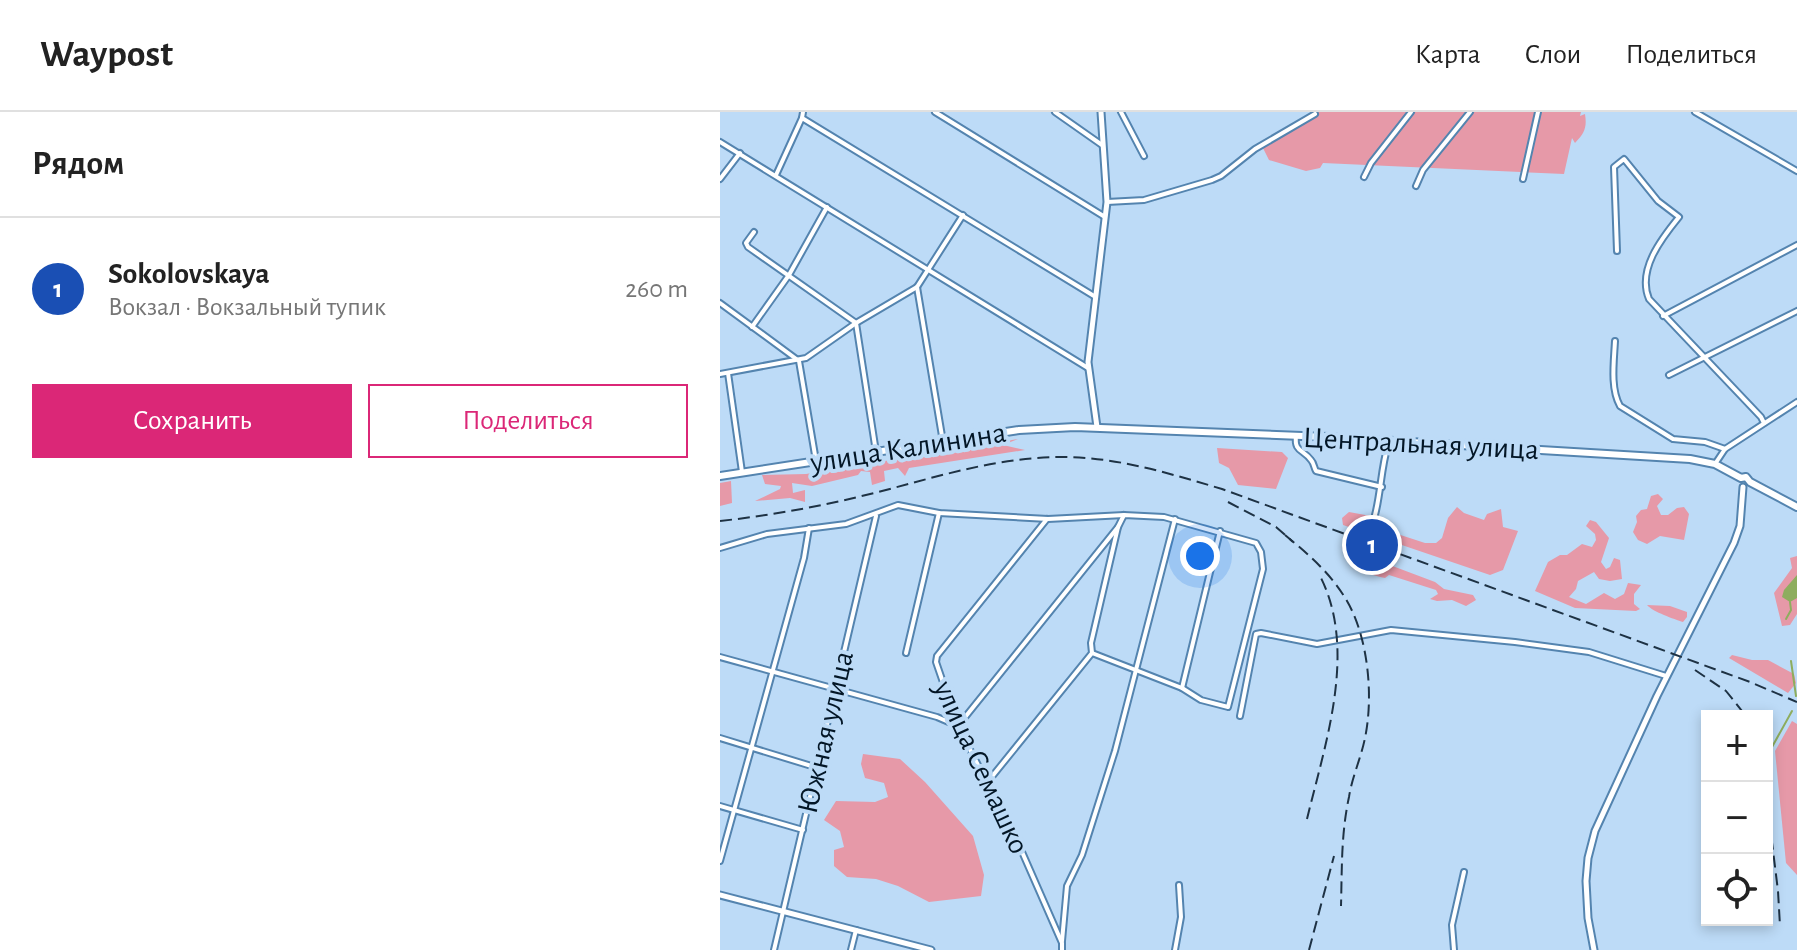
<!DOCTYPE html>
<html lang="ru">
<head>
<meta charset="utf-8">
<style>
	body { margin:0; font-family:"Alegreya Sans",sans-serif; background:#f6f6f6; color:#222 }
	.controls { position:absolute; right:24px; bottom:24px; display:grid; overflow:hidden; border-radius:0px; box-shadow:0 4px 12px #0003 }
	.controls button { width:72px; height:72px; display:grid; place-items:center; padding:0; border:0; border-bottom:2px solid #e0e0e0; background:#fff; color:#222; font:40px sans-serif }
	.you { position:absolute; left:480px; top:444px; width:28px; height:28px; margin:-20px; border:6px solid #fff; border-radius:50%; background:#1a73e8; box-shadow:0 0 0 12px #1a73e833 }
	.badge { display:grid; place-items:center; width:52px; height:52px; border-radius:50%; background:#db2777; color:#fff; font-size:26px; font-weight:700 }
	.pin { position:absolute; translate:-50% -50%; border:4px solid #fff; box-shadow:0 2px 8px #0006 }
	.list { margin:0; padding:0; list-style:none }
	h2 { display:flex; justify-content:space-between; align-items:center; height:104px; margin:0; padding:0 32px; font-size:34px }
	h2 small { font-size:26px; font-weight:400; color:#767676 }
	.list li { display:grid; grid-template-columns:52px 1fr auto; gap:24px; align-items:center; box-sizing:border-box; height:144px; padding:0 32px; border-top:2px solid #e0e0e0 }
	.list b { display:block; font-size:30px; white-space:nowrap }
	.list p { margin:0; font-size:26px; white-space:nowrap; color:#767676 }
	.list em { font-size:26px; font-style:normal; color:#767676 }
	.actions { display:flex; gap:16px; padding:24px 32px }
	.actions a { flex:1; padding:18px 0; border:2px solid #db2777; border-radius:0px; text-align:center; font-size:28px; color:#db2777 }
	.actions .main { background:#db2777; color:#fff }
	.icon { flex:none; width:44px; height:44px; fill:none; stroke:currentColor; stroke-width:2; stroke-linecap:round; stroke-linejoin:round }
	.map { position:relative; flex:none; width:1077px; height:838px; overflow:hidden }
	header { display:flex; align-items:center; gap:48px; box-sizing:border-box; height:112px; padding:0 40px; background:#fff; border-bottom:2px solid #e0e0e0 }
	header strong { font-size:38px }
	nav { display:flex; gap:44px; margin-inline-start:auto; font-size:28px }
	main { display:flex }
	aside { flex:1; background:#fff }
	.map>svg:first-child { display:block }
</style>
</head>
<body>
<header>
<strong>Waypost</strong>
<nav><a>Карта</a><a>Слои</a><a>Поделиться</a></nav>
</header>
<main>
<aside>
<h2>Рядом<small></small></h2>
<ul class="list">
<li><span class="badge" style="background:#1a4fb4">1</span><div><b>Sokolovskaya</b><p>Вокзал · Вокзальный тупик</p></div><em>260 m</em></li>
</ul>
<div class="actions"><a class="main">Сохранить</a><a>Поделиться</a></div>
</aside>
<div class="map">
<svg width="1077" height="838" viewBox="0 0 1077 838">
	<rect width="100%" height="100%" fill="#bddbf7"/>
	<g fill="#e699a8">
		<path d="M597,0H861L860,4L865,2C867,15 865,21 855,31L852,26L844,62L603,51L600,56L586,59L549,48L543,36L596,3Z"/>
		<path d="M298,327L283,333L305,338L189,356L185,364L178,356L164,359L165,369L152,373L150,360L141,359L138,363L92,374L72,371L73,381L85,378V390L70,386L35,389L60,377L61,374L45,372L42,363L86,362Z"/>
		<path d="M497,336L562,340L568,346L556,377L518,373L509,356L499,351Z"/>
		<path d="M11,369L12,391L0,394V371Z"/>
		<path d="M938,382L943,387L937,394L941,403H948L957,396L964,395L969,402L964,428L940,424L927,432L918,428L913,420L917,410L916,404L921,398L927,397L931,384Z"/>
		<path d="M737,395L744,401L764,408L767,402L781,397L783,415L798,419L783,458L770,463L623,413L622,406L629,400L656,405V415L705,431H716L722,426L728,406Z"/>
		<path d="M870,408L876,410L889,426L881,450L886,457L890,455L894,446L900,448L902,467L890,469L879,467L874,460L858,469L856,477L849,485L866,492L884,481L895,487L904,482L908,471L921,473L914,482V492L920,497L916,499L855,496L815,479L828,450L840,443H847L862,432L872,435L876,428L875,422L866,414Z"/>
		<path d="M622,435L715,470L724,477L753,483L756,488L746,494L732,488L717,489L710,487L718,482L716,478L669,463L665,466C645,462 629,455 622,435Z"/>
		<path d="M1077,444V502L1070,513L1062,514L1054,481L1072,456L1070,446Z"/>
		<path d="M927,493L950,494L967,500V505L963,510C954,507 933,500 927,493Z"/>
		<path d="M1012,543L1032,548H1048L1074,562L1076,571L1068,581L1009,546Z"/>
		<path d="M1072,609L1077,612V763L1066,751L1055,639Z"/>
		<path d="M143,642L180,647L205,670L253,724L264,763L261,784L209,790L178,774L156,767L127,765L114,754V738L124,735L120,719L104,708L116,689L155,690L168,685L164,671L145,666L141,652Z"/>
	</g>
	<path fill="#8ead5e" d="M1077,463V486L1070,490L1062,485L1064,478Z"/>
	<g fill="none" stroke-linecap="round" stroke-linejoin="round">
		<g stroke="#8ead5e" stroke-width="2">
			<path d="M1066,507L1071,498L1070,490"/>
			<path d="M1071,549L1076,584"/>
			<path d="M1047,644L1072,599"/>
		</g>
		<defs>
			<g id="minor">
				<path d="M83,0L82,6L374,184"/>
				<path d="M215,0L385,105"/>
				<path d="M335,0L382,33"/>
				<path d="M401,0L424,44"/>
				<path d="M975,0L1077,59"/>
				<path d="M0,30L368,256"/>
				<path d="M56,63L82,6"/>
				<path d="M644,65L651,51L691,0"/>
				<path d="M0,67L20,41"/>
				<path d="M803,67L818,0"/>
				<path d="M696,74L703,58L750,0"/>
				<path d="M387,90L424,88L492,68L501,64L535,37L595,2"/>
				<path d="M34,120L26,131L28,135L136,211L156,340"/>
				<path d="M897,139L894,55L904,47L938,89L959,105C941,127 917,158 929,187L1041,305L1044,311"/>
				<path d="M197,175L223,330"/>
				<path d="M0,191L79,249L96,349"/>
				<path d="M943,204L1077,133"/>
				<path d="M32,215L69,163L107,95"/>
				<path d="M895,229C894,249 890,276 900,294L953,327L985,330L1005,337"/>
				<path d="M8,261L22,360"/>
				<path d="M0,262L86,246L136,211L197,175L243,103"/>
				<path d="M949,263L1077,199"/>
				<path d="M576,324C574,340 583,337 591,348C594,351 594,356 596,359L662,375"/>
				<path d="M995,352L1005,337L1077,290"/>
				<path d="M655,403C661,380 661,356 668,333"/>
				<path d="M327,407L217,544L216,550L238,614L299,733L342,831V838"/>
				<path d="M0,436L47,422L126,412L178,393L219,401L328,407L404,403L444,405L536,431L541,440L543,457L508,595L481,588L462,576L372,541"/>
				<path d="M186,541L219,401"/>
				<path d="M0,545L217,605L238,614L398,415"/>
				<path d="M462,576L500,419"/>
				<path d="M520,604L536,522L541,521L597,532L671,518L795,530L869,540L946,564"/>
				<path d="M0,626L98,656"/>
				<path d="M266,672L372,541L371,531L398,415L404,403"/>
				<path d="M0,694L83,718"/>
				<path d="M0,749L84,446L89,416"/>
				<path d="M342,829L347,774L362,743L395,639L455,407"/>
				<path d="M54,838L156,404"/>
				<path d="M131,838L136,818"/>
				<path d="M455,838L461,805L459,773"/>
				<path d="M734,838L732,813L744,760"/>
			</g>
			<g id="tertiary">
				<path d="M377,315L368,250L387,90L381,0"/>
				<path d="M0,783L211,838"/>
				<path d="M874,838L868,806L866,769L868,746L875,719L937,584L1014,431L1020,414L1023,375"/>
			</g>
			<path id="secondary" d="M0,364L299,318L355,315L608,325L970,347L995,352L1021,366L1026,365L1030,370L1077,395"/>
		</defs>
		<use href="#minor" stroke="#5484af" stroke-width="8"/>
		<use href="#tertiary" stroke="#5484af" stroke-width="9"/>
		<use href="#secondary" stroke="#5484af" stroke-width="10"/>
		<use href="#minor" stroke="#fff" stroke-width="4"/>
		<use href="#tertiary" stroke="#fff" stroke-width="5"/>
		<use href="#secondary" stroke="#fff" stroke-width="6"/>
		<g stroke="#1e3244" stroke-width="2" stroke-dasharray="12 6" stroke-linecap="butt">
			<path d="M508,390L556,415L573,430"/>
			<path d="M0,409C55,403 108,393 162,379C223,363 283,344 347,345C401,346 451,362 502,377L1030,570L1077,590"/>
			<path d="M565,423C587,441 608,459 624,484C648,521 654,583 645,626C641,646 632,665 629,685C621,722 622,757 621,794"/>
			<path d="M975,558L1006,579L1026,604"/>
			<path d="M1047,690L1058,779L1060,814"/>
			<path d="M587,707C605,632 638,538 600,464"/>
			<path d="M589,838L614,744"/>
		</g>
	</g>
	<g text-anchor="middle" stroke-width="8" stroke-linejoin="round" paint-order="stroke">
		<g font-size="30" fill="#031626" stroke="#bddbf7">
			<text transform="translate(701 331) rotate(3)" y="10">Центральная улица</text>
			<text transform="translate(188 335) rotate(-9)" y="10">улица Калинина</text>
			<text transform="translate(105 620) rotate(-77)" y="10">Южная улица</text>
			<text transform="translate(262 655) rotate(65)" y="10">улица Семашко</text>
		</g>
	</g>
</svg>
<div class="controls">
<button>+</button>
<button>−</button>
<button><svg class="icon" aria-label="locate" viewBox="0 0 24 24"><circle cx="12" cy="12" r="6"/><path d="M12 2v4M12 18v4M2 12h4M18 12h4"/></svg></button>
</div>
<div class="you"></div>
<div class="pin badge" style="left:652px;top:433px;background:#1a4fb4">1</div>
</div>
</main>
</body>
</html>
